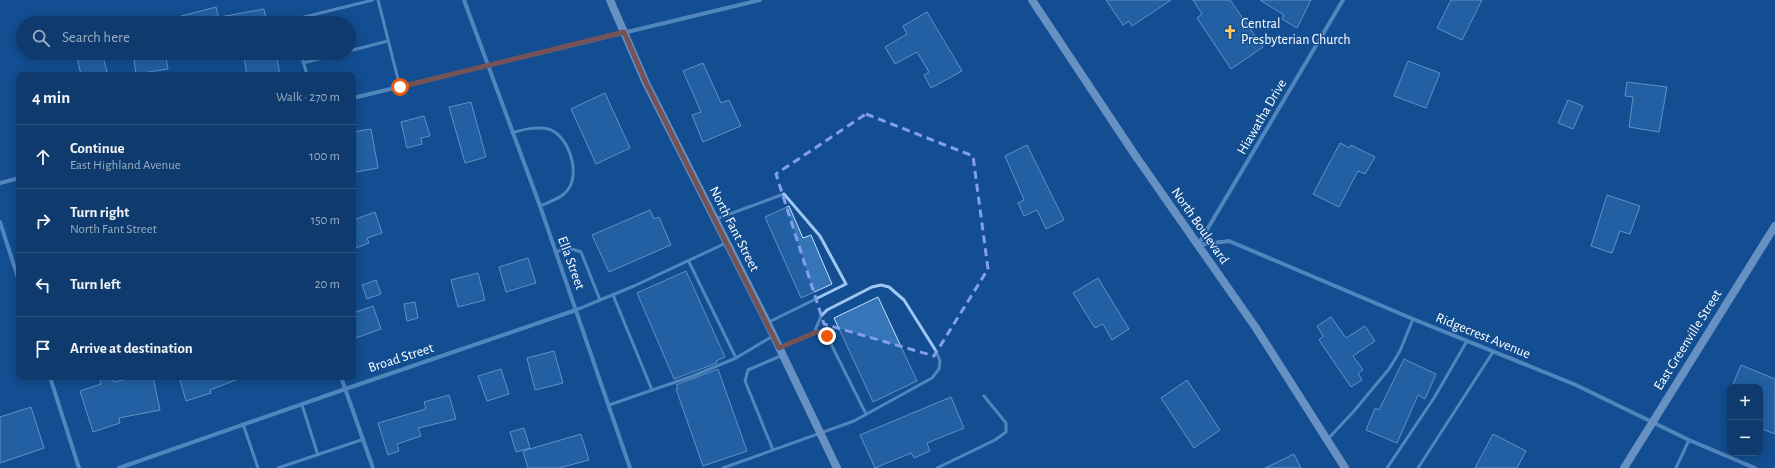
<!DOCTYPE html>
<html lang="en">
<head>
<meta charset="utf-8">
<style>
	body { margin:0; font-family:"Alegreya Sans",sans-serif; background:#174172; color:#f1f3f6 }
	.controls { position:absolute; right:12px; bottom:12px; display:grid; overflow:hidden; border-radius:8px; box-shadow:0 2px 10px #0003 }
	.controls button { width:36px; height:36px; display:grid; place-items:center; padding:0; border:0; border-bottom:1px solid #2e5480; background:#0e3a6d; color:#f1f3f6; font:20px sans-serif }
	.stop { position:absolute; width:12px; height:12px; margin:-9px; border:3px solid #ea580c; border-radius:50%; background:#fff }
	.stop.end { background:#ea580c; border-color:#fff; box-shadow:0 1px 4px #0008 }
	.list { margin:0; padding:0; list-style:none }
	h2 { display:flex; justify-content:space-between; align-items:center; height:52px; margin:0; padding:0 16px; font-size:17px }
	h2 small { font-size:13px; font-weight:400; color:#9badc2 }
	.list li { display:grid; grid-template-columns:26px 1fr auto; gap:12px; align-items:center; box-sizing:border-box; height:64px; padding:0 16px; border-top:1px solid #2e5480 }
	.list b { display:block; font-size:15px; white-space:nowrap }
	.list p { margin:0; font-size:13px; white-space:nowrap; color:#9badc2 }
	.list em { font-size:13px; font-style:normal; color:#9badc2 }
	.icon { flex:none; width:22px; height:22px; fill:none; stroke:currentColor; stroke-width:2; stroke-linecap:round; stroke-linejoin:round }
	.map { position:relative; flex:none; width:1775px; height:468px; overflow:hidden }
	.search { position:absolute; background:#0e3a6d; box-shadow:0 2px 10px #0003; left:16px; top:16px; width:340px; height:44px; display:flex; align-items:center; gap:10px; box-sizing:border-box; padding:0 14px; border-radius:22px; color:#9badc2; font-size:15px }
	.panel { position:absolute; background:#0e3a6d; box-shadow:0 2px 10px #0003; left:16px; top:72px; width:340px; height:308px; border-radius:8px }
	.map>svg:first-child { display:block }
	.building { fill:#3675b8; stroke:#c5e0fd }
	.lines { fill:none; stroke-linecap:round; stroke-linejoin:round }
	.lane { stroke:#9ec7f2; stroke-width:3 }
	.street { stroke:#9ec7f2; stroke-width:4 }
	.secondary { stroke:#cce3fc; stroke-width:8 }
	.route { stroke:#ea580c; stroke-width:5 }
	.marked { fill:none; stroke:#839eea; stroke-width:3; stroke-dasharray:8 5; stroke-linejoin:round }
	.labels { text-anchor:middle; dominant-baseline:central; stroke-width:3; stroke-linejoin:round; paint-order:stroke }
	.poi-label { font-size:14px; fill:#fff; stroke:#124e91; text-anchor:start }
	.street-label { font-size:14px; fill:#fff; stroke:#124e91 }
</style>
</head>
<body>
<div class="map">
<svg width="1775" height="468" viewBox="0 0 1775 468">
	<rect width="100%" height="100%" fill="#124e91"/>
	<g class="building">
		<path d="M1106 0H1171L1132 26 1129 21 1123 25Z"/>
		<path d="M1193 0H1230L1263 47 1231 69 1197 18 1202 14Z"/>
		<path d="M1260 0H1311L1297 28 1282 19 1284 15Z"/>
		<path d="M1451 0H1482L1462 40 1437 28Z"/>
		<path d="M216 7 220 23H170V19Z"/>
		<path d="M264 9 267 23H221L220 17Z"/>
		<path d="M927 12 962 71 931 88 924 75 929 72 917 52 895 64 885 47 907 34 903 26Z"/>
		<path d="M76 53H102L108 75H81Z"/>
		<path d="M133 53H165L168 69 136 74Z"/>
		<path d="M243 53H276L280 75H247Z"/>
		<path d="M1408 61 1440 73 1426 108 1394 96Z"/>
		<path d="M703 63 721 103 729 100 741 126 703 142 692 115 701 112 683 71Z"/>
		<path d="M1627 82 1667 87 1659 132 1629 127 1633 97 1625 96Z"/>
		<path d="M605 93 630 148 596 164 571 109Z"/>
		<path d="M1568 100 1583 106 1573 129 1558 123Z"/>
		<path d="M471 102 486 157 465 163 449 107Z"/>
		<path d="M424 116 430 136 421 138 422 144 407 148 401 122Z"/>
		<path d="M371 129 378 168 356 172 353 157V132Z"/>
		<path d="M1340 143 1350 148 1351 145 1375 157 1365 174 1358 171 1339 207 1313 194Z"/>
		<path d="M1027 145 1064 220 1046 229 1037 210 1024 216 1018 203 1024 200 1005 156Z"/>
		<path d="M1607 195 1640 206 1630 234 1620 231 1612 253 1591 246Z"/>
		<path d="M789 206 803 238 811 235 832 284 801 298 765 217Z"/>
		<path d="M650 210 654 219 659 217 671 245 609 272 592 235Z"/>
		<path d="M375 212 382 233 367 238 369 243 353 249V220Z"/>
		<path d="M528 258 536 283 506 292 499 267Z"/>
		<path d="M686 271 725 357 716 361 717 363 674 379 637 293Z"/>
		<path d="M478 273 485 300 458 307 451 280Z"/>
		<path d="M1098 278 1129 329 1112 340 1103 324 1095 328 1073 293Z"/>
		<path d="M376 280 381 294 367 299 362 285Z"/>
		<path d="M878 297 917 381 873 402 834 318Z"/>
		<path d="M415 302 418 318 407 321 404 304Z"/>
		<path d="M373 306 381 329 353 339V313Z"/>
		<path d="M1331 317 1346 338 1365 326 1375 341 1353 356 1363 370 1358 373 1362 380 1351 387 1319 340 1323 336 1317 326Z"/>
		<path d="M554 351 563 383 535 390 527 358Z"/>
		<path d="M1404 359 1436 374 1425 399 1418 395 1397 443 1366 430 1375 408 1379 410Z"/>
		<path d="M1741 365 1775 379V434L1760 428V387H1732Z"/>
		<path d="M501 369 509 394 487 401 478 376Z"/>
		<path d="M718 369 747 451 703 466 676 389 678 388 676 385Z"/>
		<path d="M99 377H112L114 382 136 377H153L160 410 119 418 120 423 93 432 80 391 101 384Z"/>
		<path d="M179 377H241V378L210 390 211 393 186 401Z"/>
		<path d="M1187 380 1220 430 1194 448 1161 398Z"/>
		<path d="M449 395 456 419 418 428 421 436 397 444 399 451 388 455 378 423 426 409 424 402Z"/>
		<path d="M951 397 964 428 927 443 930 451 914 458 911 453 875 468 860 435Z"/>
		<path d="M31 407 44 448 0 463V417Z"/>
		<path d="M524 428 530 448 516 452 510 432Z"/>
		<path d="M581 434 589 460 559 468H528L523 451Z"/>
		<path d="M1493 434 1526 451 1517 468H1475Z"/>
		<path d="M1294 454 1301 468H1265Z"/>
	</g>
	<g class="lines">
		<g class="lane">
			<path d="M378 0 400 87"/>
			<path d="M292 23V20L373 0"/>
			<path d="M349 51 388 41"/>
			<path d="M301 53 307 75"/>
			<path d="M303 63 342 53"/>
			<path d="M214 74 215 75"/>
			<path d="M512 133C524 129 546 124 556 133 572 145 581 179 564 194 558 199 547 203 540 206"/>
			<path d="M716 219 784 194 820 236 846 284 769 322"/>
			<path d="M555 252 569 248 581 252 600 300"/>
			<path d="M689 262 736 358"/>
			<path d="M613 295 652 390"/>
			<path d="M576 310 634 286 726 243"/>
			<path d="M781 347 814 333 821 332 827 336 866 414"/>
			<path d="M302 405 318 455"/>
			<path d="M609 405 693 376 736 358 773 336"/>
			<path d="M243 424 258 468"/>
			<path d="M1327 440 1354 411 1389 369 1400 351 1413 319"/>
			<path d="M773 450 745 381 748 370 783 355"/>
			<path d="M278 468 364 439"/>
			<path d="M723 468 854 421 932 378 939 369 940 361 936 351 904 300 889 287 881 285 872 287 827 310 821 316 814 333"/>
			<path d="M937 468 995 440 1006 432V423L984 396"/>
			<path d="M1387 468 1434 398 1467 341"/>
			<path d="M1418 468 1493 352"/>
			<path d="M1676 468 1689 440"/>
		</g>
		<g class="street">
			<path d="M464 0 540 206 630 468"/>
			<path d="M353 98 760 0"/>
			<path d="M0 183 19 178"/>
			<path d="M0 222 19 281"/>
			<path d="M1198 245 1229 241 1413 319 1576 385 1689 440 1755 468"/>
			<path d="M1198 245 1343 0"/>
			<path d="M50 377 79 468"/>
			<path d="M341 377 373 468"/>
			<path d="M119 468 354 386 576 310"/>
		</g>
		<g class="secondary">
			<path d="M610 0 646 83 767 322 837 468"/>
			<path d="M1032 0 1135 155 1256 328 1345 468"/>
			<path d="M1624 468 1775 226"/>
		</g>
	</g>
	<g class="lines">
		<path class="route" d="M400 87 624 32 646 83 779 348 814 333 821 332 827 336"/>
	</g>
	<path d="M0 0H1775V468H0ZM866 114 973 156 988 269 934 356 824 324 776 174Z" fill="#124e91" fill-opacity=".55" fill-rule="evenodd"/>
	<path class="marked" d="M866 114 973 156 988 269 934 356 824 324 776 174Z"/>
	<defs>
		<symbol id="church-bare" viewBox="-9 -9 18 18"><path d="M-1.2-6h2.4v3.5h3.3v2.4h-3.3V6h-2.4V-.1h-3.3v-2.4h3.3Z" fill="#ffca5f" stroke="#124e91" stroke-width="2.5" paint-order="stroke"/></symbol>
	</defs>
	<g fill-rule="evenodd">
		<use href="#church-bare" x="1220" y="22" width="20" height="20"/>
	</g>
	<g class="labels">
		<g class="poi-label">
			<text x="1241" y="24">Central<tspan x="1241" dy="16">Presbyterian Church</tspan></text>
		</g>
		<g class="street-label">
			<text transform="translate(1262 117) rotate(-60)">Hiawatha Drive</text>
			<text transform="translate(1200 226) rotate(55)">North Boulevard</text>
			<text transform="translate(734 229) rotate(63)">North Fant Street</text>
			<text transform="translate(571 263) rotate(70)">Ella Street</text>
			<text transform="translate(1483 336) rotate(22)">Ridgecrest Avenue</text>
			<text transform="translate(1688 340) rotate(-58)">East Greenville Street</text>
			<text transform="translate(401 358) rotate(-18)">Broad Street</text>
		</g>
	</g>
</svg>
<div class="controls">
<button>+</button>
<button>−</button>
</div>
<div class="stop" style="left:400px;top:87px"></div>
<div class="stop end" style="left:827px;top:336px"></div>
<div class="search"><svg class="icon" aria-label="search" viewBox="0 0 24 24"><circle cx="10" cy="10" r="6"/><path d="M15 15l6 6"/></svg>Search here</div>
<section class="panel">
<h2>4 min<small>Walk · 270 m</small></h2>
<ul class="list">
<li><svg class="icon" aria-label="ahead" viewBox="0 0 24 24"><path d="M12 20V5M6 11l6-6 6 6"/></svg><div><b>Continue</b><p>East Highland Avenue</p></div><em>100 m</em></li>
<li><svg class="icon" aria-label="right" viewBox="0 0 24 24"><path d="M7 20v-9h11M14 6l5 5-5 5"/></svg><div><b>Turn right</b><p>North Fant Street</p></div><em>150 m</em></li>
<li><svg class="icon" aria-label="left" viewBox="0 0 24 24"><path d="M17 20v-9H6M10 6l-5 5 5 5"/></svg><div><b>Turn left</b></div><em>20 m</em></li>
<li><svg class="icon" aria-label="arrive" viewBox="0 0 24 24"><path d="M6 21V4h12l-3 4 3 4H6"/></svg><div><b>Arrive at destination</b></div></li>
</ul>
</section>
</div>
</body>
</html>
